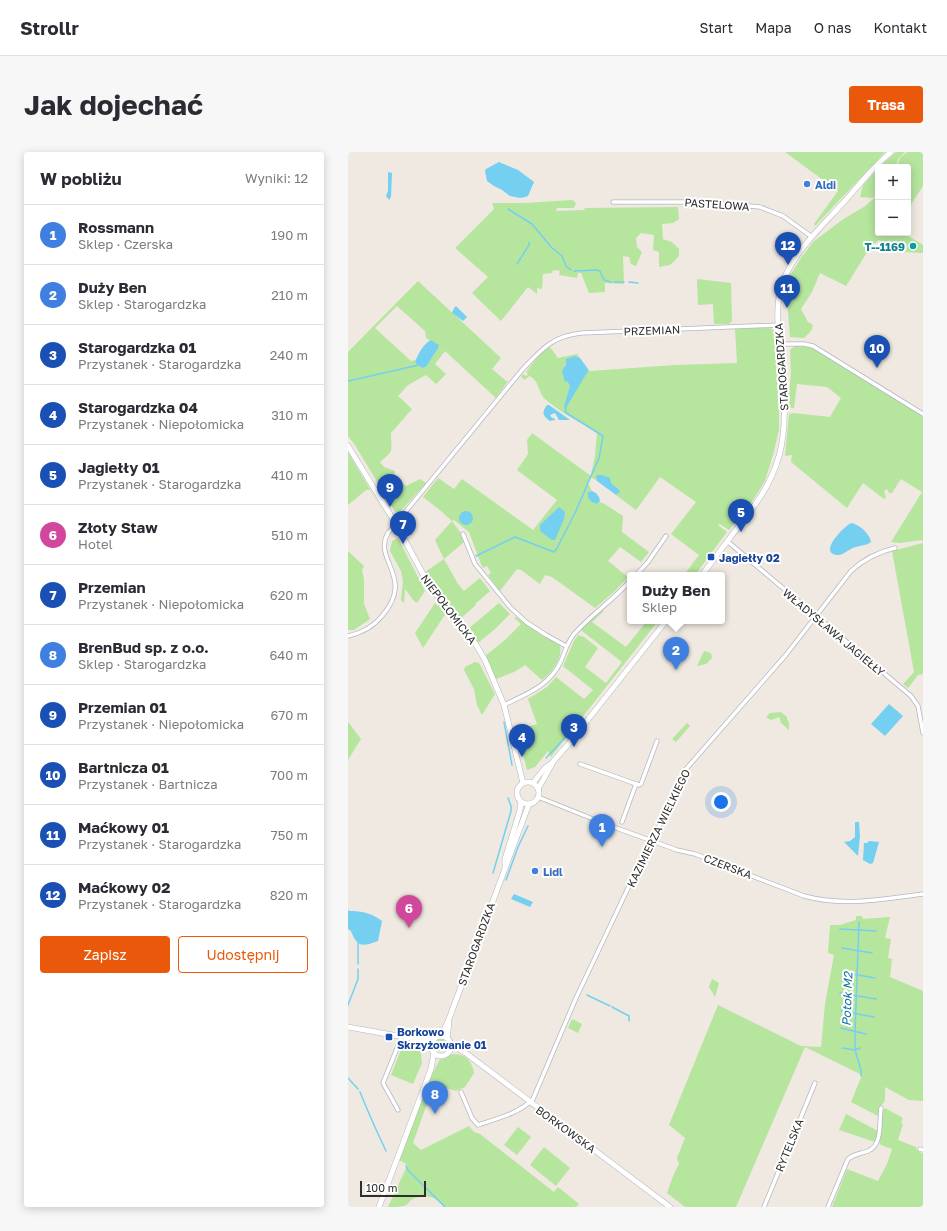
<!DOCTYPE html>
<html lang="pl">
<head>
<meta charset="utf-8">
<style>
	body { margin:0; font-family:"Golos Text",sans-serif; background:#f7f7f7; color:#2b2b33 }
	.controls { position:absolute; right:12px; top:12px; display:grid; overflow:hidden; border-radius:4px; box-shadow:0 2px 10px #0003 }
	.controls button { width:36px; height:36px; display:grid; place-items:center; padding:0; border:0; border-bottom:1px solid #e1e1e2; background:#fff; color:#2b2b33; font:20px sans-serif }
	.scale { position:absolute; left:12px; bottom:10px; width:66px; box-sizing:border-box; padding-left:4px; border:2px solid #2e2e2e; border-top:0; font-size:11px; line-height:14px; white-space:nowrap; color:#2e2e2e; -webkit-text-stroke:3px #fff; paint-order:stroke }
	.you { position:absolute; left:373px; top:650px; width:14px; height:14px; margin:-10px; border:3px solid #fff; border-radius:50%; background:#1a73e8; box-shadow:0 0 0 6px #1a73e833 }
	.badge { display:grid; place-items:center; width:26px; height:26px; border-radius:50%; background:#ea580c; color:#fff; font-size:13px; font-weight:700 }
	.pin { position:absolute; translate:-50% -33px; filter:drop-shadow(0 1px 2px #0008) }
	.pin::after { content:''; position:absolute; top:21px; width:14px; height:12px; background:inherit; clip-path:polygon(0 0,100% 0,50% 100%) }
	.popup { position:absolute; left:279px; top:420px; width:98px; height:52px; box-sizing:border-box; display:grid; place-content:center; border-radius:4px; background:#fff; filter:drop-shadow(0 1px 3px #0005); font-size:13px; white-space:nowrap; color:#7c7c81 }
	.popup b { font-size:15px; color:#2b2b33 }
	.popup::after { content:''; position:absolute; left:50%; top:100%; margin-left:-8px; border:8px solid transparent; border-top-color:#fff }
	.list { margin:0; padding:0; list-style:none }
	h2 { display:flex; justify-content:space-between; align-items:center; height:52px; margin:0; padding:0 16px; font-size:17px }
	h2 small { font-size:13px; font-weight:400; color:#7c7c81 }
	.list li { display:grid; grid-template-columns:26px 1fr auto; gap:12px; align-items:center; box-sizing:border-box; height:60px; padding:0 16px; border-top:1px solid #e1e1e2 }
	.list b { display:block; font-size:15px; white-space:nowrap }
	.list p { margin:0; font-size:13px; white-space:nowrap; color:#7c7c81 }
	.list em { font-size:13px; font-style:normal; color:#7c7c81 }
	.actions { display:flex; gap:8px; padding:12px 16px }
	.actions a { flex:1; padding:9px 0; border:1px solid #ea580c; border-radius:4px; text-align:center; font-size:14px; color:#ea580c }
	.actions .main { background:#ea580c; color:#fff }
	.map { position:relative; flex:none; width:575px; height:1055px; overflow:hidden; border-radius:4px }
	header { display:flex; align-items:center; gap:24px; box-sizing:border-box; height:56px; padding:0 20px; background:#fff; border-bottom:1px solid #e1e1e2 }
	header strong { font-size:19px }
	nav { display:flex; gap:22px; margin-inline-start:auto; font-size:14px }
	.intro { display:flex; align-items:center; justify-content:space-between; box-sizing:border-box; height:96px; padding:0 24px }
	h1 { margin:0; font-size:28px }
	.button { padding:10px 18px; border-radius:4px; background:#ea580c; color:#fff; font-size:14px; font-weight:700 }
	main { display:flex; gap:24px; padding:0 24px }
	aside { flex:1; background:#fff; border-radius:4px; box-shadow:0 2px 10px #0003 }
	.map>svg:first-child { display:block }
	.green { fill:#b6e59e; fill-rule:evenodd }
	.water { fill:#75cff0 }
	.lines { fill:none; stroke-linecap:round; stroke-linejoin:round }
	.stream { stroke:#75cff0; stroke-width:1.5 }
	.street-casing { stroke:#b4b7c1; stroke-width:5 }
	.secondary-casing { stroke:#b4b7c1; stroke-width:6 }
	.street { stroke:#fff; stroke-width:3.5 }
	.secondary { stroke:#fff; stroke-width:5 }
	.shop-dot { fill:#3f7fe0; stroke:#fff; stroke-width:1.5 }
	.culture-dot { fill:#0f9aa8; stroke:#fff; stroke-width:1.5 }
	.transit-dot { fill:#1a4fb4; stroke:#fff; stroke-width:1.5 }
	.labels { text-anchor:middle; dominant-baseline:central; stroke-width:4; stroke-linejoin:round; paint-order:stroke }
	.shop-label { font-size:11px; font-weight:bold; fill:#366cbe; stroke:#fff; text-anchor:start }
	.street-label { font-size:11px; fill:#2e2e2e; stroke:#fff }
	.culture-label { font-size:11px; font-weight:bold; fill:#0d838f; stroke:#fff; text-anchor:end }
	.transit-label { font-size:11px; font-weight:bold; fill:#164399; stroke:#fff; text-anchor:start }
	.water-label { font-size:12px; font-style:italic; fill:#0d6fa3; stroke:#fff }
</style>
</head>
<body>
<header>
<strong>Strollr</strong>
<nav><a>Start</a><a>Mapa</a><a>O nas</a><a>Kontakt</a></nav>
</header>
<div class="intro"><h1>Jak dojechać</h1><a class="button">Trasa</a></div>
<main>
<aside>
<h2>W pobliżu<small>Wyniki: 12</small></h2>
<ul class="list">
<li><span class="badge" style="background:#3f7fe0">1</span><div><b>Rossmann</b><p>Sklep · Czerska</p></div><em>190 m</em></li>
<li><span class="badge" style="background:#3f7fe0">2</span><div><b>Duży Ben</b><p>Sklep · Starogardzka</p></div><em>210 m</em></li>
<li><span class="badge" style="background:#1a4fb4">3</span><div><b>Starogardzka 01</b><p>Przystanek · Starogardzka</p></div><em>240 m</em></li>
<li><span class="badge" style="background:#1a4fb4">4</span><div><b>Starogardzka 04</b><p>Przystanek · Niepołomicka</p></div><em>310 m</em></li>
<li><span class="badge" style="background:#1a4fb4">5</span><div><b>Jagiełły 01</b><p>Przystanek · Starogardzka</p></div><em>410 m</em></li>
<li><span class="badge" style="background:#d1479c">6</span><div><b>Złoty Staw</b><p>Hotel</p></div><em>510 m</em></li>
<li><span class="badge" style="background:#1a4fb4">7</span><div><b>Przemian</b><p>Przystanek · Niepołomicka</p></div><em>620 m</em></li>
<li><span class="badge" style="background:#3f7fe0">8</span><div><b>BrenBud sp. z o.o.</b><p>Sklep · Starogardzka</p></div><em>640 m</em></li>
<li><span class="badge" style="background:#1a4fb4">9</span><div><b>Przemian 01</b><p>Przystanek · Niepołomicka</p></div><em>670 m</em></li>
<li><span class="badge" style="background:#1a4fb4">10</span><div><b>Bartnicza 01</b><p>Przystanek · Bartnicza</p></div><em>700 m</em></li>
<li><span class="badge" style="background:#1a4fb4">11</span><div><b>Maćkowy 01</b><p>Przystanek · Starogardzka</p></div><em>750 m</em></li>
<li><span class="badge" style="background:#1a4fb4">12</span><div><b>Maćkowy 02</b><p>Przystanek · Starogardzka</p></div><em>820 m</em></li>
</ul>
<div class="actions"><a class="main">Zapisz</a><a>Udostępnij</a></div>
</aside>
<div class="map">
<svg width="575" height="1055" viewBox="0 0 575 1055">
	<rect width="100%" height="100%" fill="#efe9e1"/>
	<g class="green">
		<path d="M437 0H537L467 74 466 72 490 39Z"/>
		<path d="M548 0H557L550 7 548 15H531Z"/>
		<path d="M559 0H575V34L560 57V15H549L552 6Z"/>
		<path d="M530 16V41L525 46 512 45 515 33Z"/>
		<path d="M530 43V81H556L575 93V101L535 99 538 92 531 88 523 94 498 134 472 121 464 140 453 157 460 170 465 173 463 179 456 186 442 185 438 134 441 125 453 106 465 90 494 68 517 54Z"/>
		<path d="M224 48 228 51 226 56H209L208 59 236 58 237 56 330 55 331 67 325 71 314 72 315 87 324 90 331 97V104L322 113 311 115V100L305 98 306 83 293 81 288 86 289 95 294 100 288 114 283 112 281 105 275 104 276 132 257 131V140L241 141 233 121H230L229 126 211 123 212 119 205 118 204 121 195 122 194 137 189 136V142L180 135 153 169 124 141 140 125 107 96 146 57 144 51H177Z"/>
		<path d="M349 127 383 131 384 169 381 172H366L365 152 350 153Z"/>
		<path d="M70 129 153 206 144 217 158 229H160L148 246 97 199 87 212 98 222 88 232 78 223 60 233 50 244 64 257 43 281C43 299 47 298 32 310L36 315 47 319 46 325 58 334 72 327 78 331 49 363 7 293 0 284V200ZM49 154 77 179 78 186 91 193 78 215 74 216 67 211 68 208 63 209 27 176Z"/>
		<path d="M419 175 426 178 431 260V278L425 303 417 329 402 353 381 378 372 372 370 373 379 380 347 423H336L351 403 323 382 348 350 312 325 288 358 268 343 271 340C267 331 258 329 248 327L249 329 243 325 240 331 244 339 240 340 249 352 251 350 255 351 275 364 274 380 301 400 293 410 272 395 260 409 280 425 267 439 247 456 204 425 197 423 192 432 173 418 169 417 152 439 140 423 143 421 139 414 135 416 133 412 121 380 106 368 104 369 112 380 116 390 96 407 110 432 116 439 132 426 142 439 127 452 128 453 112 467 85 433 77 420 96 407 87 388 104 369 93 359 75 345 90 326 106 337 114 327 185 378 209 348 169 318 180 302 179 288 184 281 243 324V323L247 304 249 281C232 270 211 260 196 246 190 239 191 228 181 224L177 228 173 225 175 222 178 224 180 222 178 220 193 201 202 195 210 206 229 202 232 206 227 204 216 214 219 229 222 234 218 256 240 217 242 219 327 213 389 211 387 177Z"/>
		<path d="M447 194 462 195 469 198 575 264V522L570 523 560 536 555 532 566 520 544 399 575 391 574 388 552 391 543 390 574 340 553 327 544 341H541L539 337 536 339 538 345 536 347 515 331 499 356 443 310 444 303 437 304 441 262 446 261 482 265 493 246 479 235 449 232 446 256H440L443 220 442 198Z"/>
		<path d="M0 300 39 366 22 338H18L0 353Z"/>
		<path d="M50 386 77 439 69 451 66 449 57 437 56 451 53 448 55 429 53 419 42 399 44 389Z"/>
		<path d="M0 399 16 414 14 418 16 428V452L22 467 6 478H0Z"/>
		<path d="M87 451 98 461 75 496 67 481Z"/>
		<path d="M151 451 162 462 147 477 130 491 120 477Z"/>
		<path d="M254 459H256L244 470 278 495 299 469H310L203 605 200 599 187 615 179 618 173 594 168 588 166 579 189 572 180 547 199 535 208 525 236 547 245 538 215 514 226 489 230 483 236 485 250 496 237 515 258 531 274 510 234 479V476Z"/>
		<path d="M168 465 195 484 212 493C215 506 204 521 194 528L177 513 166 520 148 527 137 504 157 488 173 472 166 466Z"/>
		<path d="M356 499 363 501 364 506 358 512 349 514Z"/>
		<path d="M127 510 131 511 147 542 134 563 129 553 126 537 116 518 117 515Z"/>
		<path d="M433 560 439 565V567L441 571V578L433 571 431 565 423 568 418 565 422 561Z"/>
		<path d="M0 570 13 587 0 608Z"/>
		<path d="M339 571 342 574 328 590 324 587Z"/>
		<path d="M508 764H514L515 767 542 765 537 786 543 787 540 806 544 807 542 825 575 839V949L561 948 537 935V949L532 955 530 964 503 950 514 923 457 895 388 1055H337L319 1041 325 1024 331 1012 329 1006 337 986 321 973 370 853 453 894 473 895 477 852 486 803 480 801 482 773H492L508 768Z"/>
		<path d="M364 827 371 831 367 845 361 835Z"/>
		<path d="M224 867 234 872 230 881 220 876Z"/>
		<circle cx="93" cy="893" r="6"/>
		<path d="M56 890 72 893 74 911 65 932 43 923Z"/>
		<path d="M105 902C118 902 124 909 126 921L117 935 108 939 86 932 65 991 73 998 121 974 126 980 132 982 206 1040 210 1035 231 1052 228 1055H97C87 1044 77 1041 63 1048 61 1050 59 1053 56 1054 52 1055 45 1055 40 1055L59 1014 57 1011 51 1008 81 928 90 911 92 907Z"/>
		<path d="M537 956 555 966 553 971 555 972 550 988 568 995 569 998 575 1002V1055H484L499 1017 530 1029 539 1012 544 997 533 993 531 990 534 960Z"/>
		<path d="M498 962 530 979 527 990 491 978Z"/>
		<path d="M170 975 183 985 169 1003 156 993Z"/>
		<path d="M196 995 222 1016 208 1034 182 1013Z"/>
	</g>
	<g class="water">
		<path d="M151 10 170 18 186 30 180 44 177 45 172 46 162 44 154 38 146 34 139 29 137 19 138 17Z"/>
		<path d="M40 20 44 21 43 45 41 48 38 44 40 39Z"/>
		<path d="M108 154 119 165 115 169 104 161 106 156Z"/>
		<path d="M83 188 91 193 90 196 78 215 74 216 67 211C69 203 76 191 83 188Z"/>
		<path d="M227 204 232 206 240 217V219L218 256 216 255 222 234 219 229 217 230 214 219 218 212V207Z"/>
		<path d="M199 253H201L222 268H211L207 261 202 263 203 265 207 267V268L202 269C195 264 193 261 199 253Z"/>
		<path d="M250 323H254L262 326 263 331 270 337 272 340 268 343 249 329 248 324Z"/>
		<path d="M244 339 248 341 251 345 252 349 249 352 244 350 240 346V340Z"/>
		<path d="M211 355 217 360 216 367 207 388H204L192 379V373Z"/>
		<circle cx="118" cy="366" r="7"/>
		<path d="M503 371C511 372 522 382 523 390 518 394 513 393 508 395 502 396 497 402 491 403 489 403 487 403 485 402 474 396 497 374 503 371Z"/>
		<path d="M541 552 555 564 537 584 523 572Z"/>
		<path d="M507 670H511L512 684 510 704 496 690 502 689 507 685Z"/>
		<path d="M521 689 531 690 525 711 522 712 515 708 516 691H519Z"/>
		<path d="M166 742 185 750 182 755 163 747Z"/>
		<path d="M0 757 1 759C14 759 23 761 34 769L30 789C14 795 9 795 3 779L0 777Z"/>
	</g>
	<g class="lines">
		<g class="stream">
			<path d="M160 57 184 72 204 96 214 104 218 114 223 118"/>
			<path d="M169 112 181 93V90"/>
			<path d="M226 119 249 118 252 119 256 128 263 130"/>
			<path d="M266 130H276"/>
			<path d="M281 130 290 131"/>
			<path d="M0 229 71 213"/>
			<path d="M128 404 167 385 206 400 209 396 227 361 247 315 251 306 255 284 217 260 218 256"/>
			<path d="M156 570 164 613"/>
			<path d="M198 606 225 577"/>
			<path d="M145 721 163 659V654L160 646"/>
			<path d="M158 728 170 695 180 674"/>
			<path d="M511 770 507 880V898L513 918V924"/>
			<path d="M492 777 528 779"/>
			<path d="M10 791V812"/>
			<path d="M494 796 524 801"/>
			<path d="M504 822 527 826"/>
			<path d="M492 841 528 847"/>
			<path d="M239 843 262 854"/>
			<path d="M0 853 10 827V817"/>
			<path d="M264 855 281 864V869"/>
			<path d="M493 859 526 865"/>
			<path d="M493 876 518 882"/>
			<path d="M494 896 507 898 512 896"/>
			<path d="M0 926 10 937"/>
			<path d="M12 940C20 960 29 980 38 999"/>
			<path d="M58 1014 60 1018 97 1055"/>
		</g>
		<defs>
			<g id="street">
				<path d="M265 50H357L412 55 435 64 464 85"/>
				<path d="M431 192H456L465 194 575 262"/>
				<path d="M115 382 127 412 162 455 178 470 198 483 218 494"/>
				<path d="M379 389 563 544 570 554 575 581"/>
				<path d="M288 423 300 410 318 384"/>
				<path d="M0 484C14 481 25 475 34 464 68 425 24 408 40 381L174 218C194 197 204 184 234 181L430 173"/>
				<path d="M156 553C178 542 202 534 213 509 217 499 219 491 226 482 243 463 265 448 282 429"/>
				<path d="M232 612 291 633 293 632 309 589"/>
				<path d="M190 645 260 673 329 698 347 702 456 744C497 755 534 747 575 742"/>
				<path d="M274 670 288 632"/>
				<path d="M113 940 124 966 130 973C148 967 172 961 185 947L228 846 299 696 304 689 338 617 437 504 503 419C517 406 530 400 547 396"/>
				<path d="M50 958 35 931 54 884"/>
				<path d="M572 997 575 998"/>
				<path d="M416 1055 467 931"/>
				<path d="M480 1055 500 1007C506 1002 512 1002 520 999 535 993 531 970 533 956"/>
			</g>
			<g id="secondary">
				<path d="M0 294 48 372 82 435 127 491 137 508 156 553 175 631"/>
				<path d="M354 423C363 411 372 399 381 387 401 361 422 337 431 304 443 261 431 216 430 172 429 156 430 141 436 127 448 98 474 74 495 51 510 34 525 15 543 0"/>
				<circle cx="180" cy="641" r="11"/>
				<path d="M185 631 196 617 204 611 223 589 318 469"/>
				<path d="M190 637 204 612"/>
				<path d="M157 715V707L172 658 173 650"/>
				<path d="M0 875 67 887 86 888"/>
				<path d="M93 884 101 867 181 652"/>
				<circle cx="93" cy="894" r="10"/>
				<path d="M99 886 101 871"/>
				<path d="M68 887 84 894"/>
				<path d="M103 892 119 902 322 1055"/>
				<path d="M31 1055 83 917 86 900"/>
			</g>
		</defs>
		<use href="#street" class="street-casing"/>
		<use href="#secondary" class="secondary-casing"/>
		<use href="#street" class="street"/>
		<use href="#secondary" class="secondary"/>
	</g>
	<g class="shop-dot">
		<circle cx="459" cy="32" r="4"/>
		<circle cx="187" cy="719" r="4"/>
	</g>
	<circle class="culture-dot" cx="565" cy="94" r="4"/>
	<g class="transit-dot">
		<rect x="359" y="401" width="8" height="8" rx="2"/>
		<rect x="37" y="881" width="8" height="8" rx="2"/>
	</g>
	<g class="labels">
		<g class="shop-label">
			<text x="467" y="32">Aldi</text>
			<text x="195" y="719">Lidl</text>
		</g>
		<g class="street-label">
			<text transform="translate(369 52) rotate(4)">PASTELOWA</text>
			<text transform="translate(304 178) rotate(-2)">PRZEMIAN</text>
			<text transform="translate(433 215) rotate(-94)">STAROGARDZKA</text>
			<text transform="translate(101 457) rotate(53)">NIEPOŁOMICKA</text>
			<text transform="translate(486 480) rotate(40)">WŁADYSŁAWA JAGIEŁŁY</text>
			<text transform="translate(310 676) rotate(-64)">KAZIMIERZA WIELKIEGO</text>
			<text transform="translate(380 714) rotate(21)">CZERSKA</text>
			<text transform="translate(128 792) rotate(-70)">STAROGARDZKA</text>
			<text transform="translate(218 977) rotate(36)">BORKOWSKA</text>
			<text transform="translate(441 993) rotate(-68)">RYTELSKA</text>
		</g>
		<g class="culture-label">
			<text x="557" y="94">T--1169</text>
		</g>
		<g class="transit-label">
			<text x="371" y="405">Jagiełły 02</text>
			<text x="49" y="879">Borkowo<tspan x="49" dy="13">Skrzyżowanie 01</tspan></text>
		</g>
		<g class="water-label">
			<text transform="translate(499 847) rotate(-88)">Potok M2</text>
		</g>
	</g>
</svg>
<div class="controls">
<button>+</button>
<button>−</button>
</div>
<div class="scale">100 m</div>
<div class="you"></div>
<div class="pin badge" style="left:254px;top:695px;background:#3f7fe0">1</div>
<div class="pin badge" style="left:328px;top:518px;background:#3f7fe0">2</div>
<div class="popup"><b>Duży Ben</b>Sklep</div>
<div class="pin badge" style="left:226px;top:595px;background:#1a4fb4">3</div>
<div class="pin badge" style="left:174px;top:605px;background:#1a4fb4">4</div>
<div class="pin badge" style="left:393px;top:380px;background:#1a4fb4">5</div>
<div class="pin badge" style="left:61px;top:776px;background:#d1479c">6</div>
<div class="pin badge" style="left:55px;top:392px;background:#1a4fb4">7</div>
<div class="pin badge" style="left:87px;top:962px;background:#3f7fe0">8</div>
<div class="pin badge" style="left:42px;top:355px;background:#1a4fb4">9</div>
<div class="pin badge" style="left:529px;top:216px;background:#1a4fb4">10</div>
<div class="pin badge" style="left:439px;top:156px;background:#1a4fb4">11</div>
<div class="pin badge" style="left:440px;top:113px;background:#1a4fb4">12</div>
</div>
</main>
</body>
</html>
